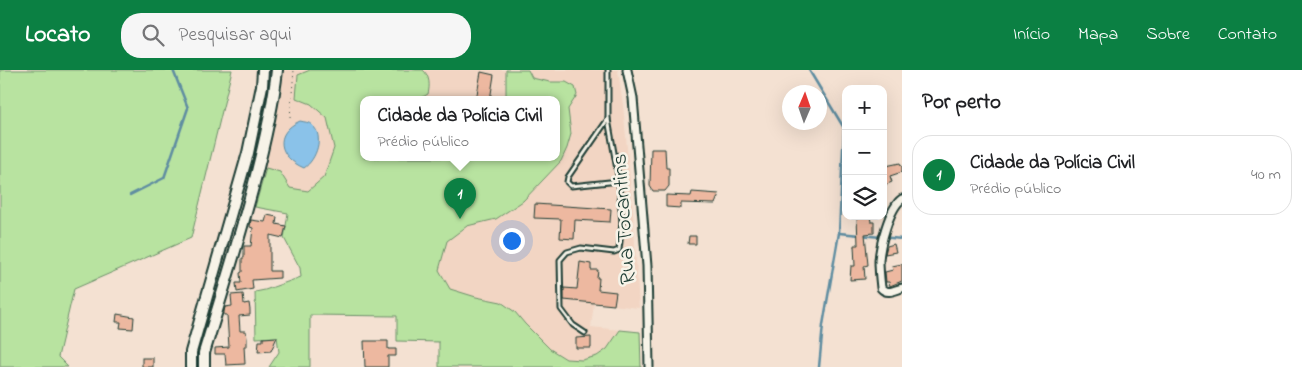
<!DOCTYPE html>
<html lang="pt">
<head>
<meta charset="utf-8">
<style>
	body { margin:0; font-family:"Indie Flower",sans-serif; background:#f6f6f6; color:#202124 }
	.controls { position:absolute; right:15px; top:15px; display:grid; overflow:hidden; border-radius:10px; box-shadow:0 5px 20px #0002 }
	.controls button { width:45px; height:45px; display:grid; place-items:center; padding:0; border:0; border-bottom:1px solid #e0e0e0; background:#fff; color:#202124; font:25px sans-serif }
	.compass { position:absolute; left:782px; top:15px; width:45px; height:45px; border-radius:50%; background:#fff; box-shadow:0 5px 20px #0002; rotate:2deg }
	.you { position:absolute; left:511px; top:170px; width:18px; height:18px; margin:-12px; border:4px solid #fff; border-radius:50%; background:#1a73e8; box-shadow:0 0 0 8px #1a73e833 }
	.badge { display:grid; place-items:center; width:32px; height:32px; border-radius:50%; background:#0b8043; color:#fff; font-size:16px; font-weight:700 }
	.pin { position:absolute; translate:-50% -41px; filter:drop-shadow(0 1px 2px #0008) }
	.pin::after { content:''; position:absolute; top:26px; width:18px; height:15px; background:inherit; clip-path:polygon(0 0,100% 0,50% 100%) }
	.popup { position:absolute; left:360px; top:26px; width:200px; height:65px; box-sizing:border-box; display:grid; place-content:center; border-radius:10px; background:#fff; filter:drop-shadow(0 1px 4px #0005); font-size:16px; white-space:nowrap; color:#757577 }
	.popup b { font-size:19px; color:#202124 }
	.popup::after { content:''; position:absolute; left:50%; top:100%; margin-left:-10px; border:10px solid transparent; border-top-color:#fff }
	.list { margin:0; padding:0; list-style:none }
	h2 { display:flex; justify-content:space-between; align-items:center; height:65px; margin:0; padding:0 20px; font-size:21px }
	h2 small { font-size:16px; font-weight:400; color:#757577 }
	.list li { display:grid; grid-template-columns:32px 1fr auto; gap:15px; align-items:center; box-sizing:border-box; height:80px; margin:0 10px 10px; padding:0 10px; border:1px solid #e0e0e0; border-radius:20px }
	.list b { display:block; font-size:19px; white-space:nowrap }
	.list p { margin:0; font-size:16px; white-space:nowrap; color:#757577 }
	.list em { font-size:16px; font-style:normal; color:#757577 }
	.icon { flex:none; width:28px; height:28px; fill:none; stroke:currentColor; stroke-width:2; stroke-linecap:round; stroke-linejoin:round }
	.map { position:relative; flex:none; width:902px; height:297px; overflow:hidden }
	header { display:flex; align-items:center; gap:30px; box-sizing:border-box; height:70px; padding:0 25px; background:#0b8043; color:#fff }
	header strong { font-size:24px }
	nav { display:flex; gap:28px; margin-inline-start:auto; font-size:18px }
	.search { width:350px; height:45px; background:#f6f6f6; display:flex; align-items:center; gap:12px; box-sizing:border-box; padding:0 18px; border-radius:20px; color:#757577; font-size:19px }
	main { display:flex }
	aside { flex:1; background:#fff }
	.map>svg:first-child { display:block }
	.built { fill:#f2d5c3; fill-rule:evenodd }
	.green { fill:#b8e3a0; stroke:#6c906a }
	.water { fill:#8ac2e9; stroke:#5f8da1 }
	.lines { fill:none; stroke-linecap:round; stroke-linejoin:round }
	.stream { stroke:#5f8da1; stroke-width:2.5 }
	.building { fill:#edb8a0; stroke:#1f3d34 }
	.service-casing { stroke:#1f3d34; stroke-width:7 }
	.minor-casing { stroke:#1f3d34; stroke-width:11 }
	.secondary-casing { stroke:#1f3d34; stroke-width:14 }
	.path { stroke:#1f3d34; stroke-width:1; stroke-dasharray:1 4; stroke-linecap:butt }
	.service { stroke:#f7f3e8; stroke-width:3 }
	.minor { stroke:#f7f3e8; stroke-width:7 }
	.secondary { stroke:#f7f3e8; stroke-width:10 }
	.labels { text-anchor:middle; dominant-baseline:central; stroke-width:5; stroke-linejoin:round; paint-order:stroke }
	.street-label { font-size:22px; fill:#1f3d34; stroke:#f7f3e8 }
</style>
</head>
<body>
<header>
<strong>Locato</strong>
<div class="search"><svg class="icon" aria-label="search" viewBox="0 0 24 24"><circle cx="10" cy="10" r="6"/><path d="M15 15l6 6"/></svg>Pesquisar aqui</div>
<nav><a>Início</a><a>Mapa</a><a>Sobre</a><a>Contato</a></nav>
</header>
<main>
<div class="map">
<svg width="902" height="297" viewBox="0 0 902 297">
	<rect width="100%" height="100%" fill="#f4e1d2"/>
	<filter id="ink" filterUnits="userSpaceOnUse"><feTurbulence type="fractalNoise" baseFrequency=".02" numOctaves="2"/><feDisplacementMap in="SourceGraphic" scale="10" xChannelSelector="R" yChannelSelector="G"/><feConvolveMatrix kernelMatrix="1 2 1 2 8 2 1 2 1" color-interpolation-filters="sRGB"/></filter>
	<g filter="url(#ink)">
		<path class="built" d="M284 0H618L623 35 633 142 639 238 594 233 591 257 640 262 641 297H439V272L397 271V246L310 245V297H269L279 282 277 267 256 268 255 222 265 220 301 207 300 198 284 168 288 143 255 137 274 60ZM364 30H556V88H364Z"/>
		<g class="green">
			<path d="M0 0H232L191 168 74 219 58 287 68 297H0Z"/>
			<path d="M310 0H423C430 6 430 16 428 24 411 35 384 30 364 30V88H556V30H506V0H528L532 8 550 12H566L575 17 577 25 568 39 571 64 567 78 561 91 523 131 496 149 467 156 447 171 439 200 450 219 476 227 501 232 515 242 525 254 550 279 566 289 582 290 597 286 607 279 620 260 640 262 641 297H439V272L397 271V246L310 245V297H269L279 282 277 267 256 268 255 222 265 220 301 207 300 198 284 168 288 143 255 137 266 98 280 102 290 118 308 121 324 107 334 78 327 48 311 34 296 28 298 5Z"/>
		</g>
		<path class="water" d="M300 51C304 52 309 52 312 55 325 66 316 90 304 98 278 87 273 63 300 51Z"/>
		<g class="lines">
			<g class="stream">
				<path d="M809 0 844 58 839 163 823 255 819 297"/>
				<path d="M130 125 164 108 188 38 173 0"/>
				<path d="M839 163 902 169"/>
			</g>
		</g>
		<g class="building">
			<path d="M481 2 494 5 490 30H476Z"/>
			<path d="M651 79H665L666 98H669V116L665 121H653L650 116Z"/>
			<path d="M883 91 886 96 900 93 902 97V102L890 106 892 112 883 116Z"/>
			<path d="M692 122 719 124 715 134 681 133V138L666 137V125L691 126Z"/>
			<path d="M535 134 611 139 610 152 575 150 574 169 560 168 561 149 534 148Z"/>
			<path d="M267 145 277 147 276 154 286 156 283 168 270 165V201H280V208L252 210 253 219 237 222 236 213H241L240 203 242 202V188H244V176H251L253 158 250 157 251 150 265 152Z"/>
			<path d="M857 146H870L871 152H874V163L865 164 868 195 864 196 865 209 850 210 851 196H855L854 175H858Z"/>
			<path d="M689 166H696V174H688Z"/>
			<path d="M894 174 896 182 885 184 887 176Z"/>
			<path d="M580 192 591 194V200H598L597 208H599L598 220 616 222 614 235 564 230V218L577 219Z"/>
			<path d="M902 194V211L890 216 889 212H886L885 202 893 200 892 196Z"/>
			<path d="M243 224 244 234 249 233 250 240V245L239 246 240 261H246L247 269V276H244L245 294 226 295 225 284H215V278L229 277 227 245H224V242L225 237 232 236 231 225Z"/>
			<path d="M117 244 134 247 133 259 120 258 121 252H116Z"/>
			<path d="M277 267 271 281 258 282 259 271H263V268Z"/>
			<path d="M591 267V278H576V268Z"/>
			<path d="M364 271H388V279H396V286H388V297H365Z"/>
			<rect x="142" y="288" width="11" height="9"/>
		</g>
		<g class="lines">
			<defs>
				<g id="service">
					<path d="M608 49 619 111"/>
					<path d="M585 263 573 255 561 239 560 190 567 182 581 178 614 182 619 180 622 153 619 111 571 116 567 112 568 107 608 49V0"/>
				</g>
				<g id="minor">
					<path d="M627 0 633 28 647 196 649 297"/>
					<path d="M902 129C889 138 880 175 879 191 879 200 880 209 881 218 887 225 895 220 902 218"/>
				</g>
				<g id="secondary">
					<path d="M191 297V282L248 83 262 16 263 0"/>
					<path d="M204 297V283C221 228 238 173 253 117 263 79 273 39 277 0"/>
				</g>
			</defs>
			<use href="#service" class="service-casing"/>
			<use href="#minor" class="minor-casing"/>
			<use href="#secondary" class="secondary-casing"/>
			<path class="path" d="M290 47 294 0"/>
			<use href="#service" class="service"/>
			<use href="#minor" class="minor"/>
			<use href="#secondary" class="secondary"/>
		</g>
	</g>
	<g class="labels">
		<g class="street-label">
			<text transform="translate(625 149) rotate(-94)">Rua Tocantins</text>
		</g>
	</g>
</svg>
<div class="controls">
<button>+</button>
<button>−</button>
<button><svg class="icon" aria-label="layers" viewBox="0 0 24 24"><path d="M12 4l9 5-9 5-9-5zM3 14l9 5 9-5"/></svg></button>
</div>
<svg class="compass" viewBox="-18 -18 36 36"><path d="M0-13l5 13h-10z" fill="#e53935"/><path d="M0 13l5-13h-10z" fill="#757577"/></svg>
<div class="you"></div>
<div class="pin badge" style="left:460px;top:149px">1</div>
<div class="popup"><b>Cidade da Polícia Civil</b>Prédio público</div>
</div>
<aside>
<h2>Por perto<small></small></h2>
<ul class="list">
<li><span class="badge">1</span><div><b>Cidade da Polícia Civil</b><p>Prédio público</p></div><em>40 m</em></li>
</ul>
</aside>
</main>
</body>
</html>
